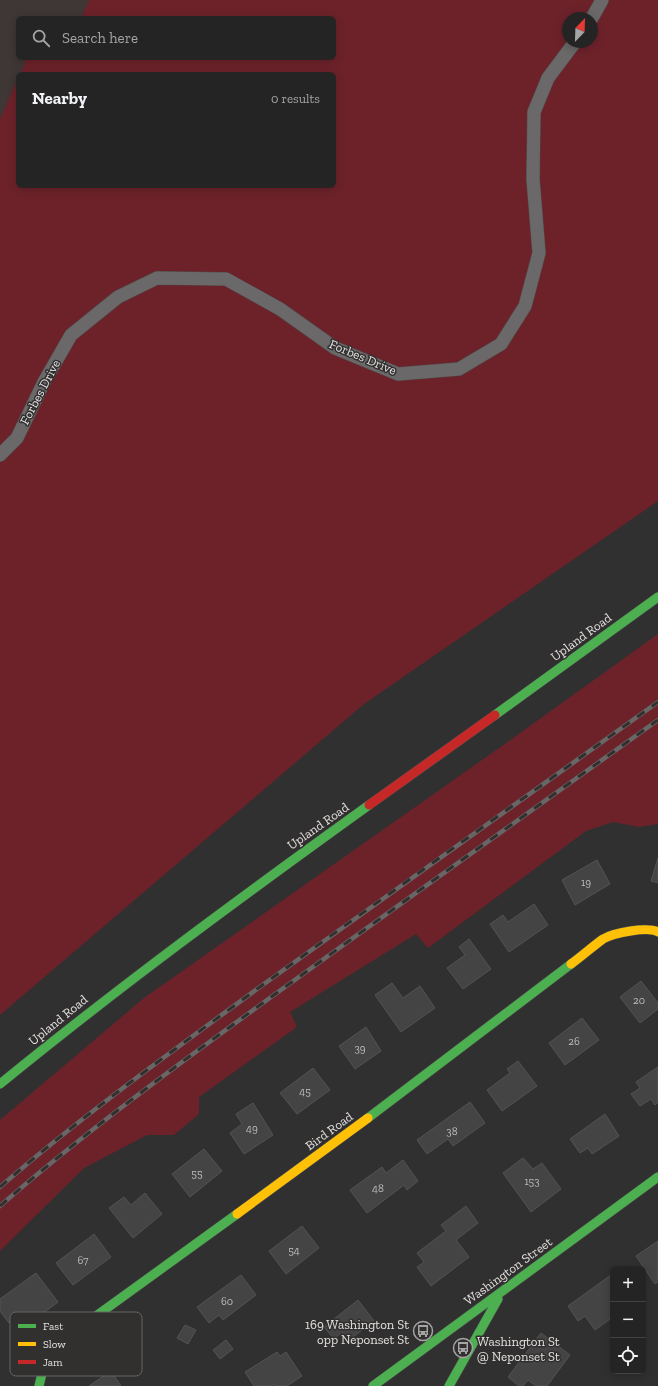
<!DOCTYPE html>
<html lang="en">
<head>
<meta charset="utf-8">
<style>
	body { margin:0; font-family:"Zilla Slab",serif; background:#2d2c2c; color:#f1f3f6 }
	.controls { position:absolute; right:12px; bottom:12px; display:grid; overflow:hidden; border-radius:6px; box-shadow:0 2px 10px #0003 }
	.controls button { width:36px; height:36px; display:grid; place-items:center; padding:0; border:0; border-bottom:1px solid #424141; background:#252424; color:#f1f3f6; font:20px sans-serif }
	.compass { position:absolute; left:562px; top:12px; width:36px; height:36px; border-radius:50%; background:#252424; box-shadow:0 2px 10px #0003; rotate:23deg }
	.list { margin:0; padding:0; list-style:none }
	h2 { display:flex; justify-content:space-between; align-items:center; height:52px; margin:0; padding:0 16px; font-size:17px }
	h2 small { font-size:13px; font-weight:400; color:#a3a4a6 }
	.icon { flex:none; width:22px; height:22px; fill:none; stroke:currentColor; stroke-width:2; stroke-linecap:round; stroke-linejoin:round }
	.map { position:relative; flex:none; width:658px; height:1386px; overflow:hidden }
	.search { position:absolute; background:#252424; box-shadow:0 2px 10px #0003; left:16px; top:16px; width:320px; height:44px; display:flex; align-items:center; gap:10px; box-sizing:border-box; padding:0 14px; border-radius:6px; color:#a3a4a6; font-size:15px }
	.panel { position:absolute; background:#252424; box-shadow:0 2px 10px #0003; left:16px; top:72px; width:320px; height:116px; border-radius:6px }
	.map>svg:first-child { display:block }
	.built { fill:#3f3636 }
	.green { fill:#6d222a; fill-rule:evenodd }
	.building { fill:#454444; stroke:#545353 }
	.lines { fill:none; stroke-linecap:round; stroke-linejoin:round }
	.lane-casing { stroke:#4e4d4d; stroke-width:14 }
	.fast-casing { stroke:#4e4d4d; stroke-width:10 }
	.slow-casing { stroke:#4e4d4d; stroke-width:10 }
	.jam-casing { stroke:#4e4d4d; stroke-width:10 }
	.lane { stroke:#6a6868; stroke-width:13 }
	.fast { stroke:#4caf50; stroke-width:9 }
	.slow { stroke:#ffc107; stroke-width:9 }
	.jam { stroke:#c62828; stroke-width:9 }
	.rail-casing { stroke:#686767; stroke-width:4.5 }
	.rail { stroke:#322f2f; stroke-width:3; stroke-dasharray:9; stroke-linecap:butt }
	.labels { text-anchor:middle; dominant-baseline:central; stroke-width:3; stroke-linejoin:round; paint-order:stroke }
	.number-label { font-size:11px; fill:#bcbaba }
	.street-label { font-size:13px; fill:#e3e1e1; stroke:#322f2f }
	.poi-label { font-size:13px; fill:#e3e1e1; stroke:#322f2f; text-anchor:end }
	.key { fill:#322f2f; stroke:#676464; stroke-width:1 }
	.key-label { font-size:11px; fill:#e3e1e1 }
</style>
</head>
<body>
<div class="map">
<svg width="658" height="1386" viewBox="0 0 658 1386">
	<rect width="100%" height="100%" fill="#313030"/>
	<path class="built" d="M0 0H89L81 18H18V58H27L20 74H18V78L0 119Z"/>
	<g class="green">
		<path d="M89 0H658V501L364 704 0 1015V119L18 78V186H334V74H20L27 58H334V18H81ZM568 18H592V42H568Z"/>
		<path d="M658 634V824L639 827 613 822 586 831 428 948 416 934 290 1012 297 1027 199 1097V1114L174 1135H147L84 1168 0 1251V1120L144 998 509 741Z"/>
	</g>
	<g class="building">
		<path d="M658 858V883L651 881Z"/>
		<path d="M597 860 610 884 575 905 562 880Z"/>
		<path d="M534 904 548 925 509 952 490 924 503 915 508 922Z"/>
		<path d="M469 939 491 969 463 989 447 968 465 955 459 947Z"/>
		<path d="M641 981 658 1003V1009L640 1023 620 997Z"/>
		<path d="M392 983 403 998 420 986 435 1008 401 1032 375 995Z"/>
		<path d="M582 1018 599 1040 565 1065 549 1043Z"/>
		<path d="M366 1027 381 1051 355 1069 339 1046Z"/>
		<path d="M518 1061 537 1086 502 1111 487 1090 510 1073 507 1069Z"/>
		<path d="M658 1067V1102L655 1105 651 1099 640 1106 631 1094 640 1088 636 1082Z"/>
		<path d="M313 1068 330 1090 297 1114 280 1093Z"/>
		<path d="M470 1102 485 1123 453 1146 448 1139 427 1154 417 1140Z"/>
		<path d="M253 1103 273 1135 244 1154 230 1133 242 1124 236 1114Z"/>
		<path d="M605 1114 619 1136 592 1154 588 1148 580 1153 570 1139Z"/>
		<path d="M204 1149 222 1171 190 1197 172 1174Z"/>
		<path d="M523 1158 533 1169 542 1163 561 1189 531 1212 503 1173Z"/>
		<path d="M403 1160 418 1181 407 1190 404 1185 367 1213 350 1190 382 1167 386 1173Z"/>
		<path d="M145 1193 162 1214 133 1238 109 1208 124 1197 131 1205Z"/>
		<path d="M466 1206 478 1223 456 1240 469 1257 431 1286 417 1267 424 1262 417 1253 446 1231 441 1225Z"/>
		<path d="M302 1226 319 1248 286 1274 269 1251Z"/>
		<path d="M94 1234 111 1257 73 1285 56 1263Z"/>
		<path d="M658 1241V1282L655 1284 636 1256Z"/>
		<path d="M36 1273 58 1302 27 1325 20 1315 9 1323 0 1311V1299Z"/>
		<path d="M241 1275 256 1295 223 1320 219 1315 209 1323 197 1307Z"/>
		<path d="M611 1275 613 1278V1317L595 1330 585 1316 578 1321 568 1306Z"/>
		<path d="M358 1300 374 1321 349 1340 342 1332 334 1339 324 1327Z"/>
		<path d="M185 1325 196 1330 188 1344 177 1338Z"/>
		<path d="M541 1333 570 1355 547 1386H536L528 1380 523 1386H519L508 1377Z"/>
		<path d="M226 1340 233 1349 220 1359 213 1350Z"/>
		<path d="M277 1352 280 1356 286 1352 302 1376 287 1386H274L273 1384 270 1386H254L245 1372Z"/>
		<path d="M111 1371 121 1386H89Z"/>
	</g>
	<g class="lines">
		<defs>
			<g id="lane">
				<path d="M592 18 602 0"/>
				<path d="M0 455 17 438 44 382 71 335 118 297 157 278 226 279 280 309 335 348 398 374 459 369 501 344 525 306 539 253 533 179 534 112 548 78 575 42"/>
			</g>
			<g id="fast">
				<path d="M495 715 658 597"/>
				<path d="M0 1084C120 986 244 895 369 805"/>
				<path d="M368 1118 571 964"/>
				<path d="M39 1386 44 1365 56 1345 237 1214"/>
				<path d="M373 1386 658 1177"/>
				<path d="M449 1386 498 1299"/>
			</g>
			<g id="slow">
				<path d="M571 964C582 956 592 947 603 939 613 933 648 926 658 932"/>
				<path d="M237 1214 368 1118"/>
			</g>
			<path id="jam" d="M369 805 495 715"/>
		</defs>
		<use href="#lane" class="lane-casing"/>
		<use href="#fast" class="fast-casing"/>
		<use href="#slow" class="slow-casing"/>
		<use href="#jam" class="jam-casing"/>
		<use href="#lane" class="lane"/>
		<use href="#fast" class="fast"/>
		<use href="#slow" class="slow"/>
		<use href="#jam" class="jam"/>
		<defs>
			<g id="rail">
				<path d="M0 1187C84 1114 174 1050 264 984 395 889 527 796 658 702"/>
				<path d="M0 1206C85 1132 176 1066 267 1000 397 906 528 813 658 720"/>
			</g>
		</defs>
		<use href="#rail" class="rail-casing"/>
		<use href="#rail" class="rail"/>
	</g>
	<defs>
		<symbol id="bus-ring" viewBox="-11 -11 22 22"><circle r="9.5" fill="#322f2f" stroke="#a5a3a3" stroke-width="1.5"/><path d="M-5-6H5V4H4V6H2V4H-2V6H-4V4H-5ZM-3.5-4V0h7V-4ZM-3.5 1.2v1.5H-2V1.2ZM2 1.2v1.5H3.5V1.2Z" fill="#a5a3a3"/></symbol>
	</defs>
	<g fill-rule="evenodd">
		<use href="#bus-ring" x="412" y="1320" width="22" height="22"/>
		<use href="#bus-ring" x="452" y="1337" width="22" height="22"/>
	</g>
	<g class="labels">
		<g class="number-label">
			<text x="586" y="882">19</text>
			<text x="639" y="1000">20</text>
			<text x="574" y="1041">26</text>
			<text x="360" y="1048">39</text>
			<text x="305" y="1091">45</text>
			<text x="252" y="1128">49</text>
			<text x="452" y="1131">38</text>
			<text x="197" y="1173">55</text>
			<text x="532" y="1181">153</text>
			<text x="378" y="1188">48</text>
			<text x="294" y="1250">54</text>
			<text x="83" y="1260">67</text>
			<text x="227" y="1301">60</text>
		</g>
		<g class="street-label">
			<text transform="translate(363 357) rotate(23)">Forbes Drive</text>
			<text transform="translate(40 392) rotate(-62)">Forbes Drive</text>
			<text transform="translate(581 637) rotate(-36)">Upland Road</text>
			<text transform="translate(318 826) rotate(-35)">Upland Road</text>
			<text transform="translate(58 1020) rotate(-39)">Upland Road</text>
			<text transform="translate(329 1131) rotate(-36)">Bird Road</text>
			<text transform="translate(508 1271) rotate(-36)">Washington Street</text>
		</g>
		<g class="poi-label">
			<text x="409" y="1324">169 Washington St<tspan x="409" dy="15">opp Neponset St</tspan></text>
			<text x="477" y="1341" text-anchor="start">Washington St<tspan x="477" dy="15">@ Neponset St</tspan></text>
		</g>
	</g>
	<rect x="10" y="1312" width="132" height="64" rx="6" class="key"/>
	<rect x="18" y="1324" width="18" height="4" fill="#4caf50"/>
	<rect x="18" y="1342" width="18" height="4" fill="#ffc107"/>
	<rect x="18" y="1360" width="18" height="4" fill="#c62828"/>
	<g class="key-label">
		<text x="43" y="1330">Fast</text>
		<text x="43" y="1348">Slow</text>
		<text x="43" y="1366">Jam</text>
	</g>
</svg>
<div class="controls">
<button>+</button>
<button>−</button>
<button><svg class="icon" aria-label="locate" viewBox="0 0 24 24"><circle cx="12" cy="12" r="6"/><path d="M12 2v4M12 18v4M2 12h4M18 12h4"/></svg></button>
</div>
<svg class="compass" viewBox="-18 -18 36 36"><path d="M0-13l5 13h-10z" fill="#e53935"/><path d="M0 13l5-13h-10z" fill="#a3a4a6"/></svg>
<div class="search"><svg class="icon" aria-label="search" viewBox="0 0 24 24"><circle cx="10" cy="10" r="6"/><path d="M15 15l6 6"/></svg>Search here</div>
<section class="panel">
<h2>Nearby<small>0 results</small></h2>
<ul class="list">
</ul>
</section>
</div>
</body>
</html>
